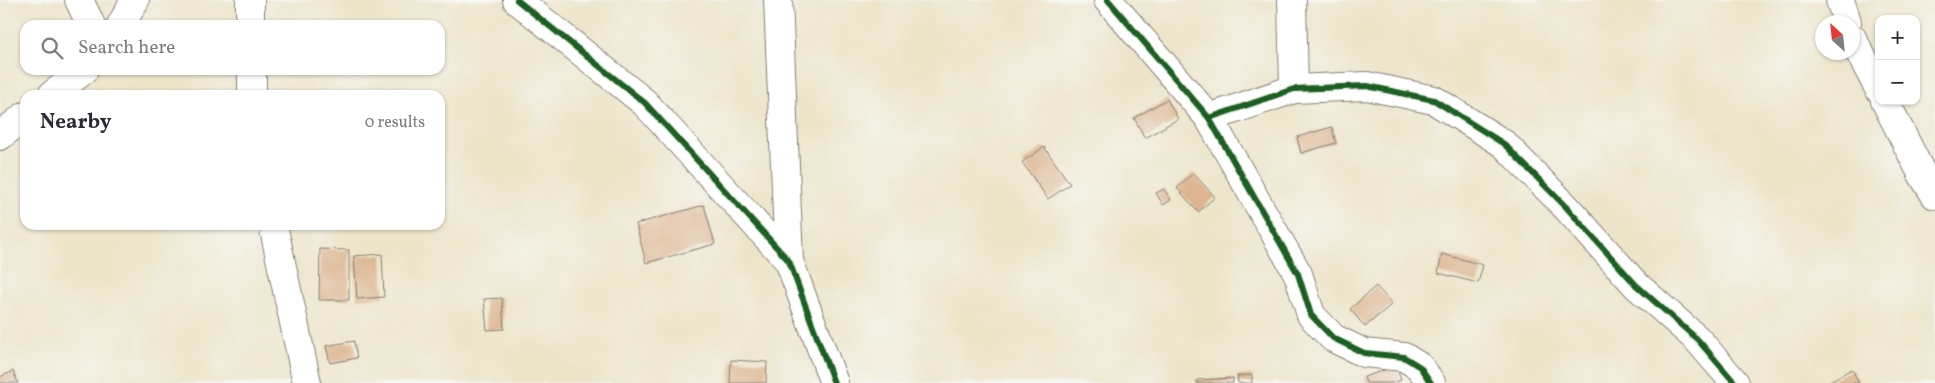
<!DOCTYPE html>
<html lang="en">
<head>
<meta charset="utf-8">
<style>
	body { margin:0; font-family:Vollkorn,serif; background:#f2f2f3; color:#2b2b33 }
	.controls { position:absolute; right:15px; top:15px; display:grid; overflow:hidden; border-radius:10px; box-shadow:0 1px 4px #0004 }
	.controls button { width:45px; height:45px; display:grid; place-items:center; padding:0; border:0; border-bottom:1px solid #e1e1e2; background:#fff; color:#2b2b33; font:25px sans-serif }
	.compass { position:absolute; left:1815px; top:15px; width:45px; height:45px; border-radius:50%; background:#fff; box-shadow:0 1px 4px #0004; rotate:333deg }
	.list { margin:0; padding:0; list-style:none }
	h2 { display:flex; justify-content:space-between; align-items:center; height:65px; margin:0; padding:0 20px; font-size:21px }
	h2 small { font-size:16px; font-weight:400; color:#7c7c81 }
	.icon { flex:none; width:28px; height:28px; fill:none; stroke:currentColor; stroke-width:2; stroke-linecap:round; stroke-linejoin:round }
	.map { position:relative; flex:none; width:1935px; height:383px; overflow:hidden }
	.search { position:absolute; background:#fff; box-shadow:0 1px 4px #0004; left:20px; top:20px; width:425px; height:55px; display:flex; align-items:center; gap:12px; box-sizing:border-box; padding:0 18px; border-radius:15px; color:#7c7c81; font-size:19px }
	.panel { position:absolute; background:#fff; box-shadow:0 1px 4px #0004; left:20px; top:90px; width:425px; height:140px; border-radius:15px }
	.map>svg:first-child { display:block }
	.building { fill:#ddb691 }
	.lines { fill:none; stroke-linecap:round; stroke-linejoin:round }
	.street-casing { stroke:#848073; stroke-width:30 }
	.street { stroke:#fff; stroke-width:28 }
	.cycleway-casing { stroke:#f6f6f2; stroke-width:9 }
	.cycleway { stroke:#1b5e20; stroke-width:6 }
</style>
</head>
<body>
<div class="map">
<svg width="1935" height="383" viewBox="0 0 1935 383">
	<rect width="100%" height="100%" fill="#f6f6f2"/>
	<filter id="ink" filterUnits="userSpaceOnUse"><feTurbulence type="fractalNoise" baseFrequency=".02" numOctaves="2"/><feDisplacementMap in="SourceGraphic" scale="10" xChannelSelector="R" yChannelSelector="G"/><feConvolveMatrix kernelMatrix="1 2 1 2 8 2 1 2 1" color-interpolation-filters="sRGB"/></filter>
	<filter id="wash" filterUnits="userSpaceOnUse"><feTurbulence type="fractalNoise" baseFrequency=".0096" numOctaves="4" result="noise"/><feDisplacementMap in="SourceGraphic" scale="20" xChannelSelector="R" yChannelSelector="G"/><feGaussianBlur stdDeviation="1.12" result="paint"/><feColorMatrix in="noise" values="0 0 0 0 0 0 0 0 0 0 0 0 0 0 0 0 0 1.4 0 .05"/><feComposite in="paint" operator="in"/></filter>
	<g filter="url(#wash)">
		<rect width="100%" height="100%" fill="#ede5ca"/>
		<g id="blocks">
			<g class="building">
				<path d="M1167 99 1178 119 1145 138 1134 118Z"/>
				<path d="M1332 127 1336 143 1301 153 1297 137Z"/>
				<path d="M1044 147 1070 184 1048 199 1022 162Z"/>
				<path d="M1193 173 1215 197 1198 212 1177 188Z"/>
				<path d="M1164 189 1171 200 1163 205 1156 193Z"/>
				<path d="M704 205 715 244 646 263 636 224Z"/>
				<path d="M320 249 349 250V300H319Z"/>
				<path d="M382 254 384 297 357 299 354 256Z"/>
				<path d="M1442 254 1483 265 1478 283 1438 273Z"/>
				<path d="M1376 286 1392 304 1365 327 1350 309Z"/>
				<path d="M502 298 504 329 487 330 484 299Z"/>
				<path d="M354 341 357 358 330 363 326 346Z"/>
				<path d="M731 360 767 362 766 383H730Z"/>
				<path d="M1396 366 1401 380 1393 383H1366L1364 377Z"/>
				<path d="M1852 369 1859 383H1826Z"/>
				<path d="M13 371 18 383H0V377Z"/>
				<path d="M1252 375V383H1238L1237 376Z"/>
				<path d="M1233 378V383H1197V380Z"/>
			</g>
		</g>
	</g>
	<g filter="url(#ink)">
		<use href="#blocks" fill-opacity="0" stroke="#848073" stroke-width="1"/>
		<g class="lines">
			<defs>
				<g id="street">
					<path d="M79 0 91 25"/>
					<path d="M250 0V25"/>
					<path d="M517 0 645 103 789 261 834 383"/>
					<path d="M778 0 789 261"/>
					<path d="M1108 0 1209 118 1298 274 1311 315 1333 338 1364 353 1404 357 1420 367 1431 383"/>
					<path d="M1292 0 1294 89"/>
					<path d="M1840 0 1847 22"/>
					<path d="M121 25 135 0"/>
					<path d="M1852 38 1879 89"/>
					<path d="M252 70V95"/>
					<path d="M52 95 84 70"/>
					<path d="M1885 101 1922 174 1935 195"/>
					<path d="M1209 118 1294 89 1367 86 1434 100 1504 144 1566 207 1636 285 1698 340 1735 383"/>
					<path d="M0 136 25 116"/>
					<path d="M273 225 307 383"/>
				</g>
			</defs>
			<use href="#street" class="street-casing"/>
			<use href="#street" class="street"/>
			<defs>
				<g id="cycleway">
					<path d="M517 0 645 103 789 261 834 383"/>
					<path d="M1108 0 1209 118 1298 274 1311 315 1333 338 1364 353 1404 357 1420 367 1431 383"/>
					<path d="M1209 118 1294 89 1367 86 1434 100 1504 144 1566 207 1636 285 1698 340 1735 383"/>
				</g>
			</defs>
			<use href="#cycleway" class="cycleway-casing"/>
			<use href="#cycleway" class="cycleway"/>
		</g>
	</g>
</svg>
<div class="controls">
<button>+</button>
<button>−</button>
</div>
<svg class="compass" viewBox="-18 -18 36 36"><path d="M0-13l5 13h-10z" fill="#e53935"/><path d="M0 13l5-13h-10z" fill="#7c7c81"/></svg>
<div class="search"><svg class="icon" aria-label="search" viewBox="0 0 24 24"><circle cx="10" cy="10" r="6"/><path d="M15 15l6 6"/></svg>Search here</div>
<section class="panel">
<h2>Nearby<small>0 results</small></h2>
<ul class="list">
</ul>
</section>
</div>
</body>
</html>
